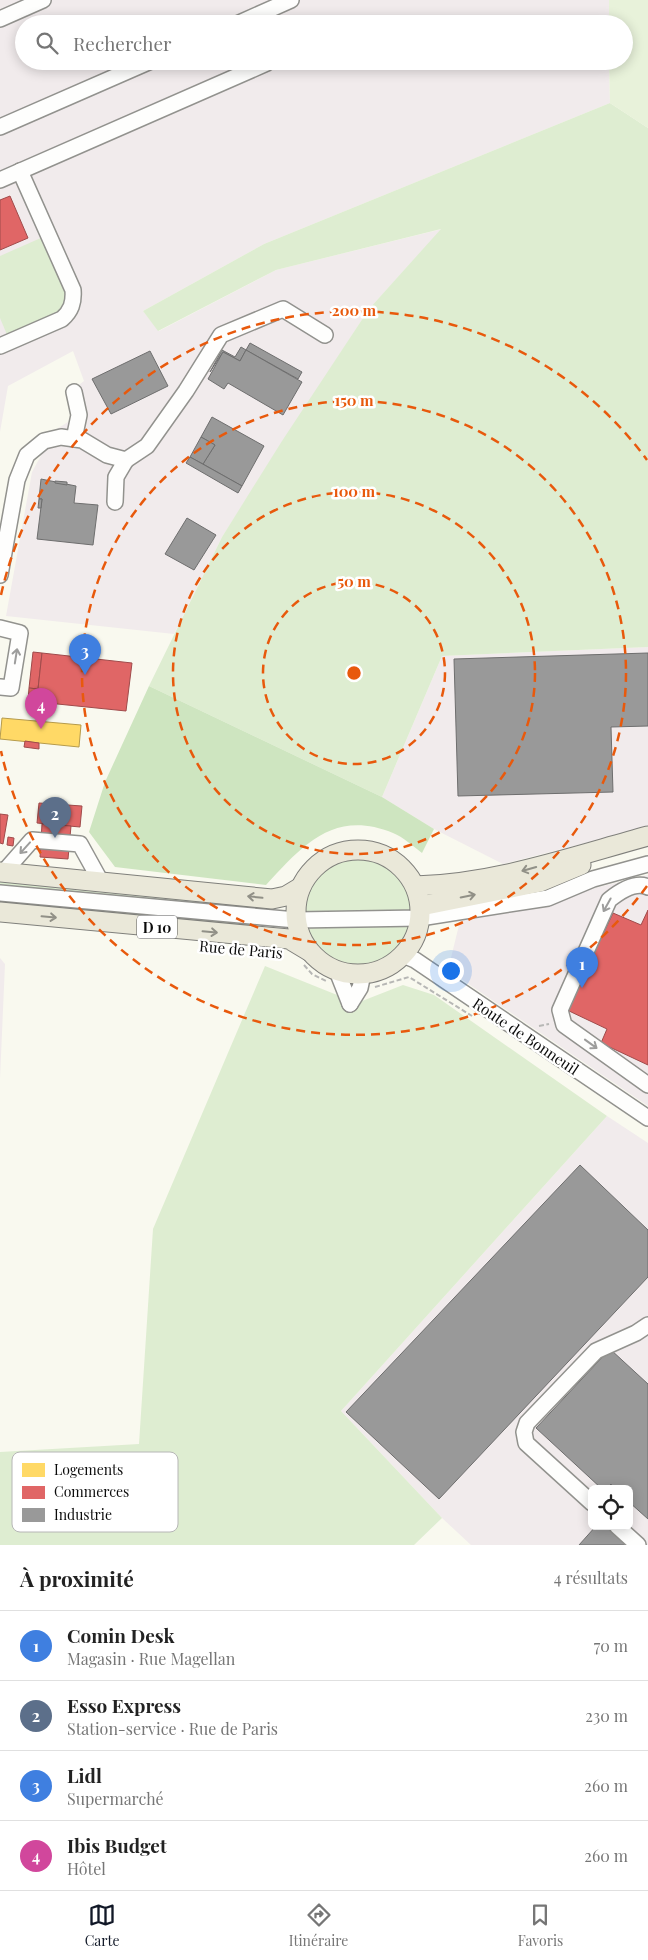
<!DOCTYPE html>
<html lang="fr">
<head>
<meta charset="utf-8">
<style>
	body { margin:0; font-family:"Playfair Display",serif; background:#f2f2f2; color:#222 }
	.controls { position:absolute; right:15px; bottom:15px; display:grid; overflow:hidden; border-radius:8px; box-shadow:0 2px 12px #0003 }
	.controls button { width:45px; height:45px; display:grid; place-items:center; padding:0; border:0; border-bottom:1px solid #e0e0e0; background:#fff; color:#222; font:25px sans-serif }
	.you { position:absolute; left:450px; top:970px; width:18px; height:18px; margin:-12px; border:4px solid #fff; border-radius:50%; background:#1a73e8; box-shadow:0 0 0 8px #1a73e833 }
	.badge { display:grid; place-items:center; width:32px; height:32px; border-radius:50%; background:#111827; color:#fff; font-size:16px; font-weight:700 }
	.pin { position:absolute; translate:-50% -41px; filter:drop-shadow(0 1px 2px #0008) }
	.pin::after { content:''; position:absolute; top:26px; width:18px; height:15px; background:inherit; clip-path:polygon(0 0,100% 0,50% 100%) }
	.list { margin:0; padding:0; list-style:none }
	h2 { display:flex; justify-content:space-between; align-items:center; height:65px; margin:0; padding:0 20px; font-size:21px }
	h2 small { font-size:16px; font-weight:400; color:#767676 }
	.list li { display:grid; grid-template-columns:32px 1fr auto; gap:15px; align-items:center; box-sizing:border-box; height:70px; padding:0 20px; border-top:1px solid #e0e0e0 }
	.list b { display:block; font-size:19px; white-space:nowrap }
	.list p { margin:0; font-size:16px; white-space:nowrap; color:#767676 }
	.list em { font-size:16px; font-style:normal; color:#767676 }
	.icon { flex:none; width:28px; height:28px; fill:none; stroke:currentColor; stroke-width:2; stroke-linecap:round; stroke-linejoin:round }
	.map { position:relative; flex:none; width:648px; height:1545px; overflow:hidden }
	.search { position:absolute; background:#fff; box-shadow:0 2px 12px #0003; left:15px; right:15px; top:15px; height:55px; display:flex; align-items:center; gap:12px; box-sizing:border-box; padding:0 18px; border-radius:28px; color:#767676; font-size:19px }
	.sheet { height:345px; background:#fff }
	nav { display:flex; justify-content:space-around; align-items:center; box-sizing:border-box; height:70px; border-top:1px solid #e0e0e0; background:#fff; font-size:14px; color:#767676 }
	nav a { display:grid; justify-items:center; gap:2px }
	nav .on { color:#111827 }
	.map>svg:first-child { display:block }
	.industrial { fill:#f1ebec; fill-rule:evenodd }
	.green { fill:#deedd1 }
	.forest { fill:#cee5c0 }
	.pitch { fill:#e8f2da }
	.homes { fill:#ffd966; stroke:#b69b4b }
	.shops { fill:#e06666; stroke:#a04b4b }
	.industry { fill:#999; stroke:#6e6e6e }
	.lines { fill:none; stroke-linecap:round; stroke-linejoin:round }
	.minor-casing { stroke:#92928e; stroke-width:18 }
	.major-casing { stroke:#7f7f7b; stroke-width:21 }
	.path { stroke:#b7b7b5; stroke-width:2; stroke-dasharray:5 2.5; stroke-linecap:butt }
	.minor { stroke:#fefefd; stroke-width:15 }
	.major { stroke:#eae8d9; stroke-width:19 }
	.oneway { stroke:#9d9d9c }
	.oneway2 { stroke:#919087 }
	.ring { fill:none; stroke:#e8590c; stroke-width:2.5; stroke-dasharray:9 6 }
	.labels { text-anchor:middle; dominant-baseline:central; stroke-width:5; stroke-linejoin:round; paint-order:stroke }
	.shield { fill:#fff; stroke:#545454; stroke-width:1 }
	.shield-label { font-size:14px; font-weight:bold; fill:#0b0b0b }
	.street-label { font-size:15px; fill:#0b0b0b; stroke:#fff }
	.key { fill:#fff; stroke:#b6b6b6; stroke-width:1 }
	.key-label { font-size:14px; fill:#0b0b0b }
	.centre { fill:#e8590c; stroke:#fff; stroke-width:2.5 }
	.ring-label { font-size:15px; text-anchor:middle; font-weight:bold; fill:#e8590c; stroke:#fff; stroke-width:5; stroke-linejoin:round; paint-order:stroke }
</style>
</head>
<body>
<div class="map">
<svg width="648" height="1545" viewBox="0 0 648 1545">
	<rect width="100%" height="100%" fill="#f9f9ef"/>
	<g class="industrial">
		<path d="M0 0H609V24H24V61H609L610 103 264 244 143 311 159 331 276 270 442 229 369 309 222 537 174 634 6 616 32 472 55 430 68 422 74 410 71 391 84 381 73 351 8 386 0 432Z"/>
		<path d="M648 647V827L503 864 434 829 382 797 442 656Z"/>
		<path d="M648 875V1106L448 970 460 921Z"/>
		<path d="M0 958 5 964 0 1079Z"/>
		<path d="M607 1116 648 1143V1545H471L442 1518 341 1411ZM592 1489H629V1526H592Z"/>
	</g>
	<g class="green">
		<path d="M610 103 648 128V647L442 656 382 797 149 686 222 537 282 441 369 309 441 229 276 270 158 331 143 311 264 244Z"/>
		<path d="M43 237 67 291 68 299 60 314 8 337 0 318V256Z"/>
		<path d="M353 857C386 857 409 878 412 911L304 913C303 883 325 863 353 857Z"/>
		<path d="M0 879 250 903V910L0 886Z"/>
		<path d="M0 899 249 923 248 930 0 906Z"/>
		<path d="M411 924C398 964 350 980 319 949 313 943 307 935 306 926Z"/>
		<path d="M265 966 357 1003 403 985 434 995 607 1116 341 1411 442 1518 414 1545H0V1452L139 1444 153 1229Z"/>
	</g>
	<path class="forest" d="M149 686 382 797 434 829 422 853C413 846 403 837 393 833 334 809 303 845 266 885L115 867 89 832 105 782Z"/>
	<path class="pitch" d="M609 0H648V128L610 103 609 61H624V24H609Z"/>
	<path class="homes" d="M2 718 81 725 79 747 0 739Z"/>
	<g class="shops">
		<path d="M10 196 28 238 0 250V200Z"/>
		<path d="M33 652 42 653 38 689 29 688Z"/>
		<path d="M42 653 132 663 126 711 28 701 29 688 38 689Z"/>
		<path d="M25 741 39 743V749L24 747Z"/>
		<path d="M39 803 82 806 80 827 37 823Z"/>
		<path d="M0 814 8 815 3 844 0 843Z"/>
		<path d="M42 824 71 826 68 859 40 857Z"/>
		<path d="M8 837 14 838 13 846 7 845Z"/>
		<path d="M648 910V1065L601 1043 607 1029 567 1010 613 913 641 925Z"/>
	</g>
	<g class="industry">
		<path d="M250 343 302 372 298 379 246 350Z"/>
		<path d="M241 347 246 350 240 361 223 352 210 372 222 350 235 357Z"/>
		<path d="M246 350 302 382 283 415 228 383 224 389 208 379 223 352 240 361Z"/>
		<path d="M150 351 168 386 111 414 92 379Z"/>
		<path d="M212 417 264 446 242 486 203 464 215 445 201 437Z"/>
		<path d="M201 437 215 445 203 464 190 457Z"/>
		<path d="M190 457 242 486 238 493 186 463Z"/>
		<path d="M41 479 76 486 74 503 98 505 93 545 37 539 42 499H39Z"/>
		<path d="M55 481 67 482V485L55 483Z"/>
		<path d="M39 499H42L41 508H38Z"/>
		<path d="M187 518 216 535 194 570 165 554Z"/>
		<path d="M648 653V726L611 727 613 792 458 796 454 659Z"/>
		<path d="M580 1165 648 1230V1277L439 1499 346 1412Z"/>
		<path d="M610 1349 648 1384V1519L629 1502V1489H615L611 1484 606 1489H602L536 1428Z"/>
		<path d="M596 1526H611L630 1545H579Z"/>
	</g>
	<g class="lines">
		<defs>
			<g id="minor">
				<path d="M0 19 43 0"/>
				<path d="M237 24 291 0"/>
				<path d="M0 127 151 61"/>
				<path d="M0 180 267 63"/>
				<path d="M0 346 62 319C71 311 74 303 73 290L20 171"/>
				<path d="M74 439 79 415 74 392"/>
				<path d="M115 502 116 477 126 460"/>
				<path d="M0 575 17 480 27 455 44 441 61 437 82 440 107 455 126 460 147 446 186 391 221 335 283 309 325 335"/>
				<path d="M0 628 20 633 11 688 0 687"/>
				<path d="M3 873 32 840 80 844 101 882"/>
				<path d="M648 887C635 881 619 892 609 900L560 1010 564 1025 648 1085"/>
				<path d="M0 893 296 920 420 918 548 898 593 879 648 864"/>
				<path d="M403 955 415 960 648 1118"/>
				<path d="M337 971 350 1004"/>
				<path d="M350 1004 360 988 363 974"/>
				<path d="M592 1503 526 1443 524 1432 527 1423 596 1351 636 1333 648 1325"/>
				<path d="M617 1526 638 1545"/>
			</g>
			<g id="major">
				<circle cx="358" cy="912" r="62"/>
				<path d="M0 872 272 899 286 896 301 887"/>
				<path d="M415 886C495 884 571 857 648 836"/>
				<path d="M421 906 540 882 581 865"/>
				<path d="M0 912 289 939 309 951"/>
			</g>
		</defs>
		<use href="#minor" class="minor-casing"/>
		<use href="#major" class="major-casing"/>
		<g class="path">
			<path d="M304 965 312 974 326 981"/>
			<path d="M375 987 409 977 472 1016"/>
			<path d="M539 1026 549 1024"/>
		</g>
		<use href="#minor" class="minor"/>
		<use href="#major" class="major"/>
	</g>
	<defs><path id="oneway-shaft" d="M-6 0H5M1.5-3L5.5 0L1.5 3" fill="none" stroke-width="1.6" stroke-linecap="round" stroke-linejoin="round" transform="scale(1.25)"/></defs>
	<g class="oneway">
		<use href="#oneway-shaft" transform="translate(16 656) rotate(-81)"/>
		<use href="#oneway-shaft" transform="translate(25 848) rotate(132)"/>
		<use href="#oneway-shaft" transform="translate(607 905) rotate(119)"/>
		<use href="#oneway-shaft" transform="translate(591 1044) rotate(36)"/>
	</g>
	<g class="oneway2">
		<use href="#oneway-shaft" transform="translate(529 869) rotate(164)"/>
		<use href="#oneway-shaft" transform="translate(468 896) rotate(-11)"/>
		<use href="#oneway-shaft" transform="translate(255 897) rotate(-174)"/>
		<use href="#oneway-shaft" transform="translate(49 917) rotate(5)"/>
		<use href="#oneway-shaft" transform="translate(210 932) rotate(5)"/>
	</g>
	<g class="ring">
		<circle cx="354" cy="673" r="91"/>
		<circle cx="354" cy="673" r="181"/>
		<circle cx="354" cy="673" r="272"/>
		<path d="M647 886A362 362 0 0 1 1 751M1 595A362 362 0 0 1 647 460"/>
	</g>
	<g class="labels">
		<rect class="shield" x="137" y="915.5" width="40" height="23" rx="4"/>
		<g class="shield-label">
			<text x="157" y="927">D 10</text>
		</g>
		<g class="street-label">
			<text transform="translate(241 949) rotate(5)">Rue de Paris</text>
			<text transform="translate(526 1036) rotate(34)">Route de Bonneuil</text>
		</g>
	</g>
	<rect x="12" y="1452" width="166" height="80" rx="8" class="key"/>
	<rect x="22" y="1463" width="23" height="14" fill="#ffd966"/>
	<rect x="22" y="1486" width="23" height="13" fill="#e06666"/>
	<rect x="22" y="1508" width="23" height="14" fill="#999"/>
	<g class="key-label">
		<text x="54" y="1475">Logements</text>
		<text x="54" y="1497">Commerces</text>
		<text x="54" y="1520">Industrie</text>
	</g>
	<circle cx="354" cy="673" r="8" class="centre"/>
	<g class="ring-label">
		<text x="354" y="316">200 m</text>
		<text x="354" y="406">150 m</text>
		<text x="354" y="497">100 m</text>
		<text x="354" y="587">50 m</text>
	</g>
</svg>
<div class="controls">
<button><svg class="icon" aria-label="locate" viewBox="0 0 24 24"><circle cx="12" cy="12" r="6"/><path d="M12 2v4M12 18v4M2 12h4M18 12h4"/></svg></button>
</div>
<div class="you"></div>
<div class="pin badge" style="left:582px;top:988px;background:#3f7fe0">1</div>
<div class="pin badge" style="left:55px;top:838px;background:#5c6f8a">2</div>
<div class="pin badge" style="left:85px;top:675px;background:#3f7fe0">3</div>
<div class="pin badge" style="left:41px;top:729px;background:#d1479c">4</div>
<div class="search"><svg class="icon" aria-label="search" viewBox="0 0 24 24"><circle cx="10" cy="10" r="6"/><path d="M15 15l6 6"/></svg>Rechercher</div>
</div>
<section class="sheet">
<h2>À proximité<small>4 résultats</small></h2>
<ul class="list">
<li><span class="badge" style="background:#3f7fe0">1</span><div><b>Comin Desk</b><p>Magasin · Rue Magellan</p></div><em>70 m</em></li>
<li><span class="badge" style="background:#5c6f8a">2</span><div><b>Esso Express</b><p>Station-service · Rue de Paris</p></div><em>230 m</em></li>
<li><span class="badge" style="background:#3f7fe0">3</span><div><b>Lidl</b><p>Supermarché</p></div><em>260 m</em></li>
<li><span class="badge" style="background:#d1479c">4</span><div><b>Ibis Budget</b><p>Hôtel</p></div><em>260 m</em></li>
</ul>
</section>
<nav>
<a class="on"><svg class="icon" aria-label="map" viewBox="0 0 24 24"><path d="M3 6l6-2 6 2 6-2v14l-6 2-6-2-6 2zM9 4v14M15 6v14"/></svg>Carte</a>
<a><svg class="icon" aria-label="directions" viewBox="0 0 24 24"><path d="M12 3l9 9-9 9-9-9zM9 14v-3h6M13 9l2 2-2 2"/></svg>Itinéraire</a>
<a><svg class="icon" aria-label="saved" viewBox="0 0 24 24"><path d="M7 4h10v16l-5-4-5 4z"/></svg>Favoris</a>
</nav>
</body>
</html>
